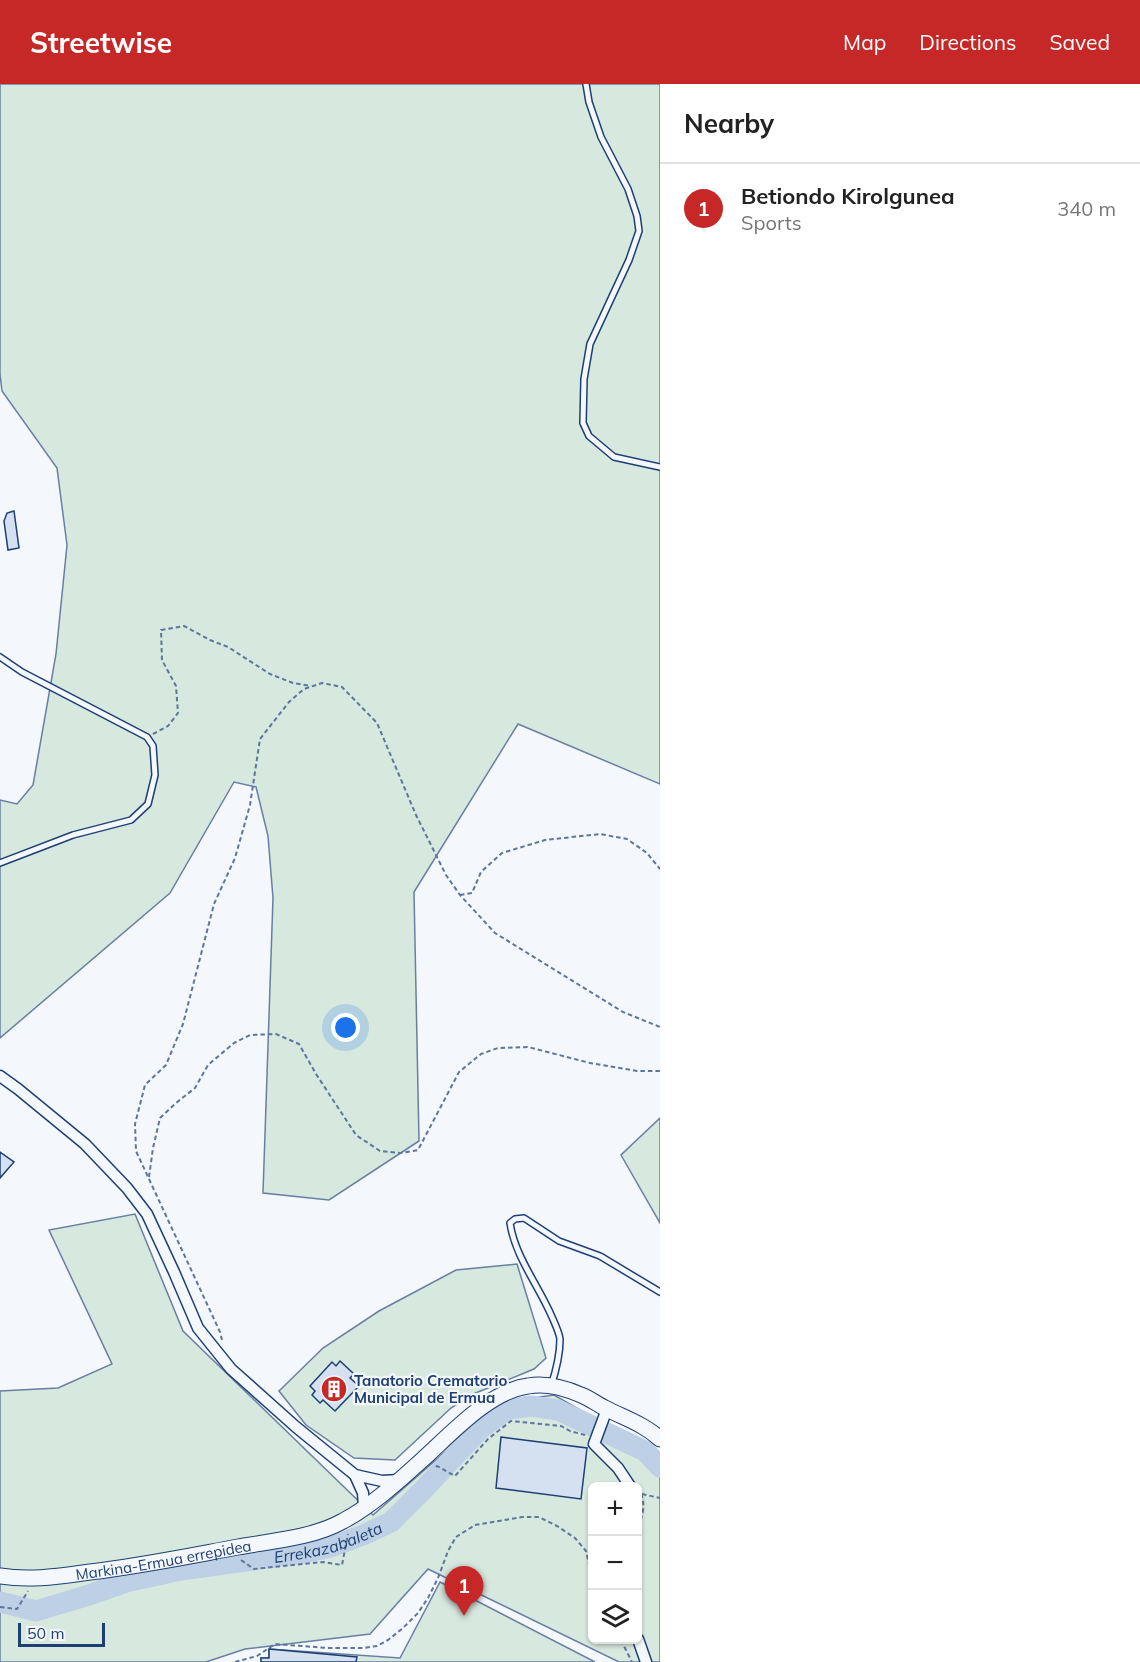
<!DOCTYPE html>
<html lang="en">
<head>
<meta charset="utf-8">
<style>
	body { margin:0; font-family:Mulish,sans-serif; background:#f6f6f6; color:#222 }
	.controls { position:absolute; right:18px; bottom:18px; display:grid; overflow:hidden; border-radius:9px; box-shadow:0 2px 4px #0004 }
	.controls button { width:54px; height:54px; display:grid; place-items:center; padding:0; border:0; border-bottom:2px solid #e0e0e0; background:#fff; color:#222; font:30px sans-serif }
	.scale { position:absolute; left:18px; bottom:15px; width:87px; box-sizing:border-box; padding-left:6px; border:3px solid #1d3f73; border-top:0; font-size:16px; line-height:21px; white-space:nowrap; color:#1d3f73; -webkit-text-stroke:4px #f4f7fb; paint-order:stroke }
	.you { position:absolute; left:346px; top:944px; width:21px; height:21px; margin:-15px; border:4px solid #fff; border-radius:50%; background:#1a73e8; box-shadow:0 0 0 9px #1a73e833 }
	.badge { display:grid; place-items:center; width:39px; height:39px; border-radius:50%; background:#c62828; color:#fff; font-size:20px; font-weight:700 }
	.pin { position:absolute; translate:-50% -50px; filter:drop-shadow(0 2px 3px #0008) }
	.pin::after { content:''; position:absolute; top:32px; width:21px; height:18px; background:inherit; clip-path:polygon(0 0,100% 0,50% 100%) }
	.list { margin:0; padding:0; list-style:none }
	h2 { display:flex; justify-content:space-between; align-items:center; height:78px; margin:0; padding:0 24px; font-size:26px }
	h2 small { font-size:20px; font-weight:400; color:#767676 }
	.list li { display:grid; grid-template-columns:39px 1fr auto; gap:18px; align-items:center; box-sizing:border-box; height:90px; padding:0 24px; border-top:2px solid #e0e0e0 }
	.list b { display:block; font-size:22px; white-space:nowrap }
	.list p { margin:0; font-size:20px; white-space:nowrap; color:#767676 }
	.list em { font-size:20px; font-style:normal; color:#767676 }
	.icon { flex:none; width:33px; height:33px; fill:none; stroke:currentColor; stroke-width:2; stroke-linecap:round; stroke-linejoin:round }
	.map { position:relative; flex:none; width:660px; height:1578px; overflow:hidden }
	header { display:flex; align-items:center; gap:36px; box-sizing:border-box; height:84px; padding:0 30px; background:#c62828; color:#fff }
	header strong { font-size:28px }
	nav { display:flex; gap:33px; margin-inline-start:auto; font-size:21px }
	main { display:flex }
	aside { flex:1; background:#fff }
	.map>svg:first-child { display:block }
	.green { fill:#d7e8df; stroke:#687fa3; stroke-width:1.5; fill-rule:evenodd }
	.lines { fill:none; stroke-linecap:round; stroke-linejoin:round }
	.river { stroke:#bed0e5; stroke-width:21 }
	.building { fill:#d5e0f0; stroke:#1d3f73; stroke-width:1.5 }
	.lane-casing { stroke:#1d3f73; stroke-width:8 }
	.street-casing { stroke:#1d3f73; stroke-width:13 }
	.secondary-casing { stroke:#1d3f73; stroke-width:17 }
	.path { stroke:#5e769c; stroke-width:2; stroke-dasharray:4.5 3; stroke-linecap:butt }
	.lane { stroke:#f4f7fb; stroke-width:5 }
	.street { stroke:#f4f7fb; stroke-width:10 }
	.secondary { stroke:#f4f7fb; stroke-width:15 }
	.labels { text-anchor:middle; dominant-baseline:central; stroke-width:4.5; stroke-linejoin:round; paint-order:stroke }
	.poi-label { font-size:15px; font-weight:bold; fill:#1d3f73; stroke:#f4f7fb; text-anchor:start }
	.street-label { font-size:15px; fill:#1d3f73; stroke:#f4f7fb }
	.water-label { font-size:16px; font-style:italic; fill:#1d3f73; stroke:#f4f7fb }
</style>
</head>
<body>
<header>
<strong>Streetwise</strong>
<nav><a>Map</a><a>Directions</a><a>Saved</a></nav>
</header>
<main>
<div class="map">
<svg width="660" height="1578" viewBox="0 0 660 1578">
	<rect width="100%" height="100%" fill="#f4f7fb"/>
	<g class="green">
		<path d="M0 0H660V700L518 640 414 808 419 1057 329 1116 263 1109 273 814 268 752 256 703 234 698 170 809 0 954V716L17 720 33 701 56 570 67 461 57 384 2 307 0 290Z"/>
		<path d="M660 1034V1139L621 1071Z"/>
		<path d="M135 1130 183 1247 373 1431 502 1318 554 1311 660 1371V1578H619L428 1485 370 1550 245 1565 206 1578H0V1307L58 1304 112 1280 49 1146ZM592 1402H638V1556H592Z"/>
		<path d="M517 1180 546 1274 534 1285 471 1311 451 1324 395 1376 354 1374 306 1341 279 1307 323 1264 379 1227 456 1186Z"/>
		<path d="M440 1498 595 1578H261V1574H269V1565L400 1574Z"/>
	</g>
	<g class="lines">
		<path class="river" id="s1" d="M0 1518 36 1527 89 1511 126 1498 181 1486 303 1469 331 1463 363 1451 391 1438 424 1405 480 1345 508 1325 531 1322 558 1326 645 1367 660 1383"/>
	</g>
	<g class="building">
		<path d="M14 427 19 464 8 466 4 437 7 429Z"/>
		<path d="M0 1068 14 1078 0 1094Z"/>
		<path d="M340 1277 354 1290 350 1294 359 1302 335 1327 323 1316 320 1319 312 1311 315 1307 310 1302 332 1278 336 1282Z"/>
		<path d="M501 1353 587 1364 581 1415 496 1404Z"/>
		<path d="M269 1565 357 1573 356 1578H261V1574H269Z"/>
	</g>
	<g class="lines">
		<defs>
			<g id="lane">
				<path d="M586 0 589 18 601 53 628 105 637 132 639 147 629 176 590 260 584 295 583 339 589 352 614 373 660 383"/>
				<path d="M0 573 22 588 147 653 153 662 155 691 148 720 131 736 73 751 0 779"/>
				<path d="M551 1302C556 1287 560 1271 560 1255 559 1248 555 1240 552 1233 539 1202 515 1173 510 1139L515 1135 524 1134 559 1157 600 1172 660 1208"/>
			</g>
			<g id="street">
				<path d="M0 992 18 1005 85 1060 127 1104 147 1130 174 1188 198 1244 231 1285 296 1343 355 1391 382 1397 399 1396"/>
				<path d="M607 1325 594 1360 618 1384 630 1402"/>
				<path d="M355 1391 363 1409 364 1423"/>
				<path d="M638 1555 646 1578"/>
			</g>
			<g id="secondary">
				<path id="s2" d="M0 1492C31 1497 60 1492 90 1488 140 1482 189 1472 238 1463 271 1457 313 1454 343 1437 370 1423 399 1397 422 1376 450 1351 489 1307 528 1302 545 1299 565 1304 581 1311 589 1314 597 1320 605 1324 624 1334 644 1340 660 1355"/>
			</g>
		</defs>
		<use href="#lane" class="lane-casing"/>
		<use href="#street" class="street-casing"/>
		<use href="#secondary" class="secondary-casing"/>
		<g class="path">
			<path d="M153 650 168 642 178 629 176 602 162 576 161 546 184 542 210 556 228 563 270 590 293 599 311 602"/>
			<path d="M460 811 472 809 481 788 502 769 545 756 600 750 627 755 647 769 660 785"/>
			<path d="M149 1093 153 1064 160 1034 176 1019 195 1004 208 981 234 959 250 951 276 950 299 960 316 990 356 1051 380 1067 401 1069 418 1066 459 988 481 970 498 964 528 963 590 979 637 987H660"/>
			<path d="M222 1256 220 1248 136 1067 135 1040 145 1001 166 981 183 940 214 820 235 774 250 721 260 655 289 618 304 605 322 599 342 603 377 639 416 731 446 791 460 811 495 849 623 928 660 943"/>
			<path d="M436 1383 437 1382 455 1392 488 1355 511 1337 561 1342 570 1347 585 1351"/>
			<path d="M642 1410 660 1414"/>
			<path d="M638 1443C643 1431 646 1420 640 1407"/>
			<path d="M241 1476 254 1485 323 1478 342 1481 348 1450"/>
			<path d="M0 1523 17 1525 28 1507"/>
			<path d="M621 1556 632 1578"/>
			<path d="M235 1578 257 1572 275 1560 328 1564H363L377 1562 388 1556 403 1544 418 1529 428 1514 438 1494 448 1467 456 1453 475 1441 522 1433H539L557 1442 575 1454 586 1467 592 1493"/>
		</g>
		<use href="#lane" class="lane"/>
		<use href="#street" class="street"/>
		<use href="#secondary" class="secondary"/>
	</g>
	<defs>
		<symbol id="building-disc" viewBox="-11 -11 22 22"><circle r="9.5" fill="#c62828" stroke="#f4f7fb"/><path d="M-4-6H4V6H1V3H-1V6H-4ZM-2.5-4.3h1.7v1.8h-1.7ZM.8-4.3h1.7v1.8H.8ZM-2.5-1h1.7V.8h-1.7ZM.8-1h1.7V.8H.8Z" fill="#fff"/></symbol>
	</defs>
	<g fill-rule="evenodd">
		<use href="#building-disc" x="319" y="1290" width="30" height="30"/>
	</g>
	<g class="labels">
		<g class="poi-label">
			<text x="354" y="1296">Tanatorio Crematorio<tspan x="354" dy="17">Municipal de Ermua</tspan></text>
		</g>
		<g class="street-label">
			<text stroke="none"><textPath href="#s2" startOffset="165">Markina-Ermua errepidea</textPath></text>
		</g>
		<g class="water-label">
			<text stroke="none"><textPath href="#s1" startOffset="338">Errekazabaleta</textPath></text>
		</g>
	</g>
</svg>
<div class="controls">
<button>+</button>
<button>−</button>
<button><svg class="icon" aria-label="layers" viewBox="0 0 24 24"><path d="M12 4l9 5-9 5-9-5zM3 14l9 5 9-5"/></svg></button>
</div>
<div class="scale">50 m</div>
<div class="you"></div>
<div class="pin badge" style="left:464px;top:1532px">1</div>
</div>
<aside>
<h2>Nearby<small></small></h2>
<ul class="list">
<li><span class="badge">1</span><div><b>Betiondo Kirolgunea</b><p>Sports</p></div><em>340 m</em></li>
</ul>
</aside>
</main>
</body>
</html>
